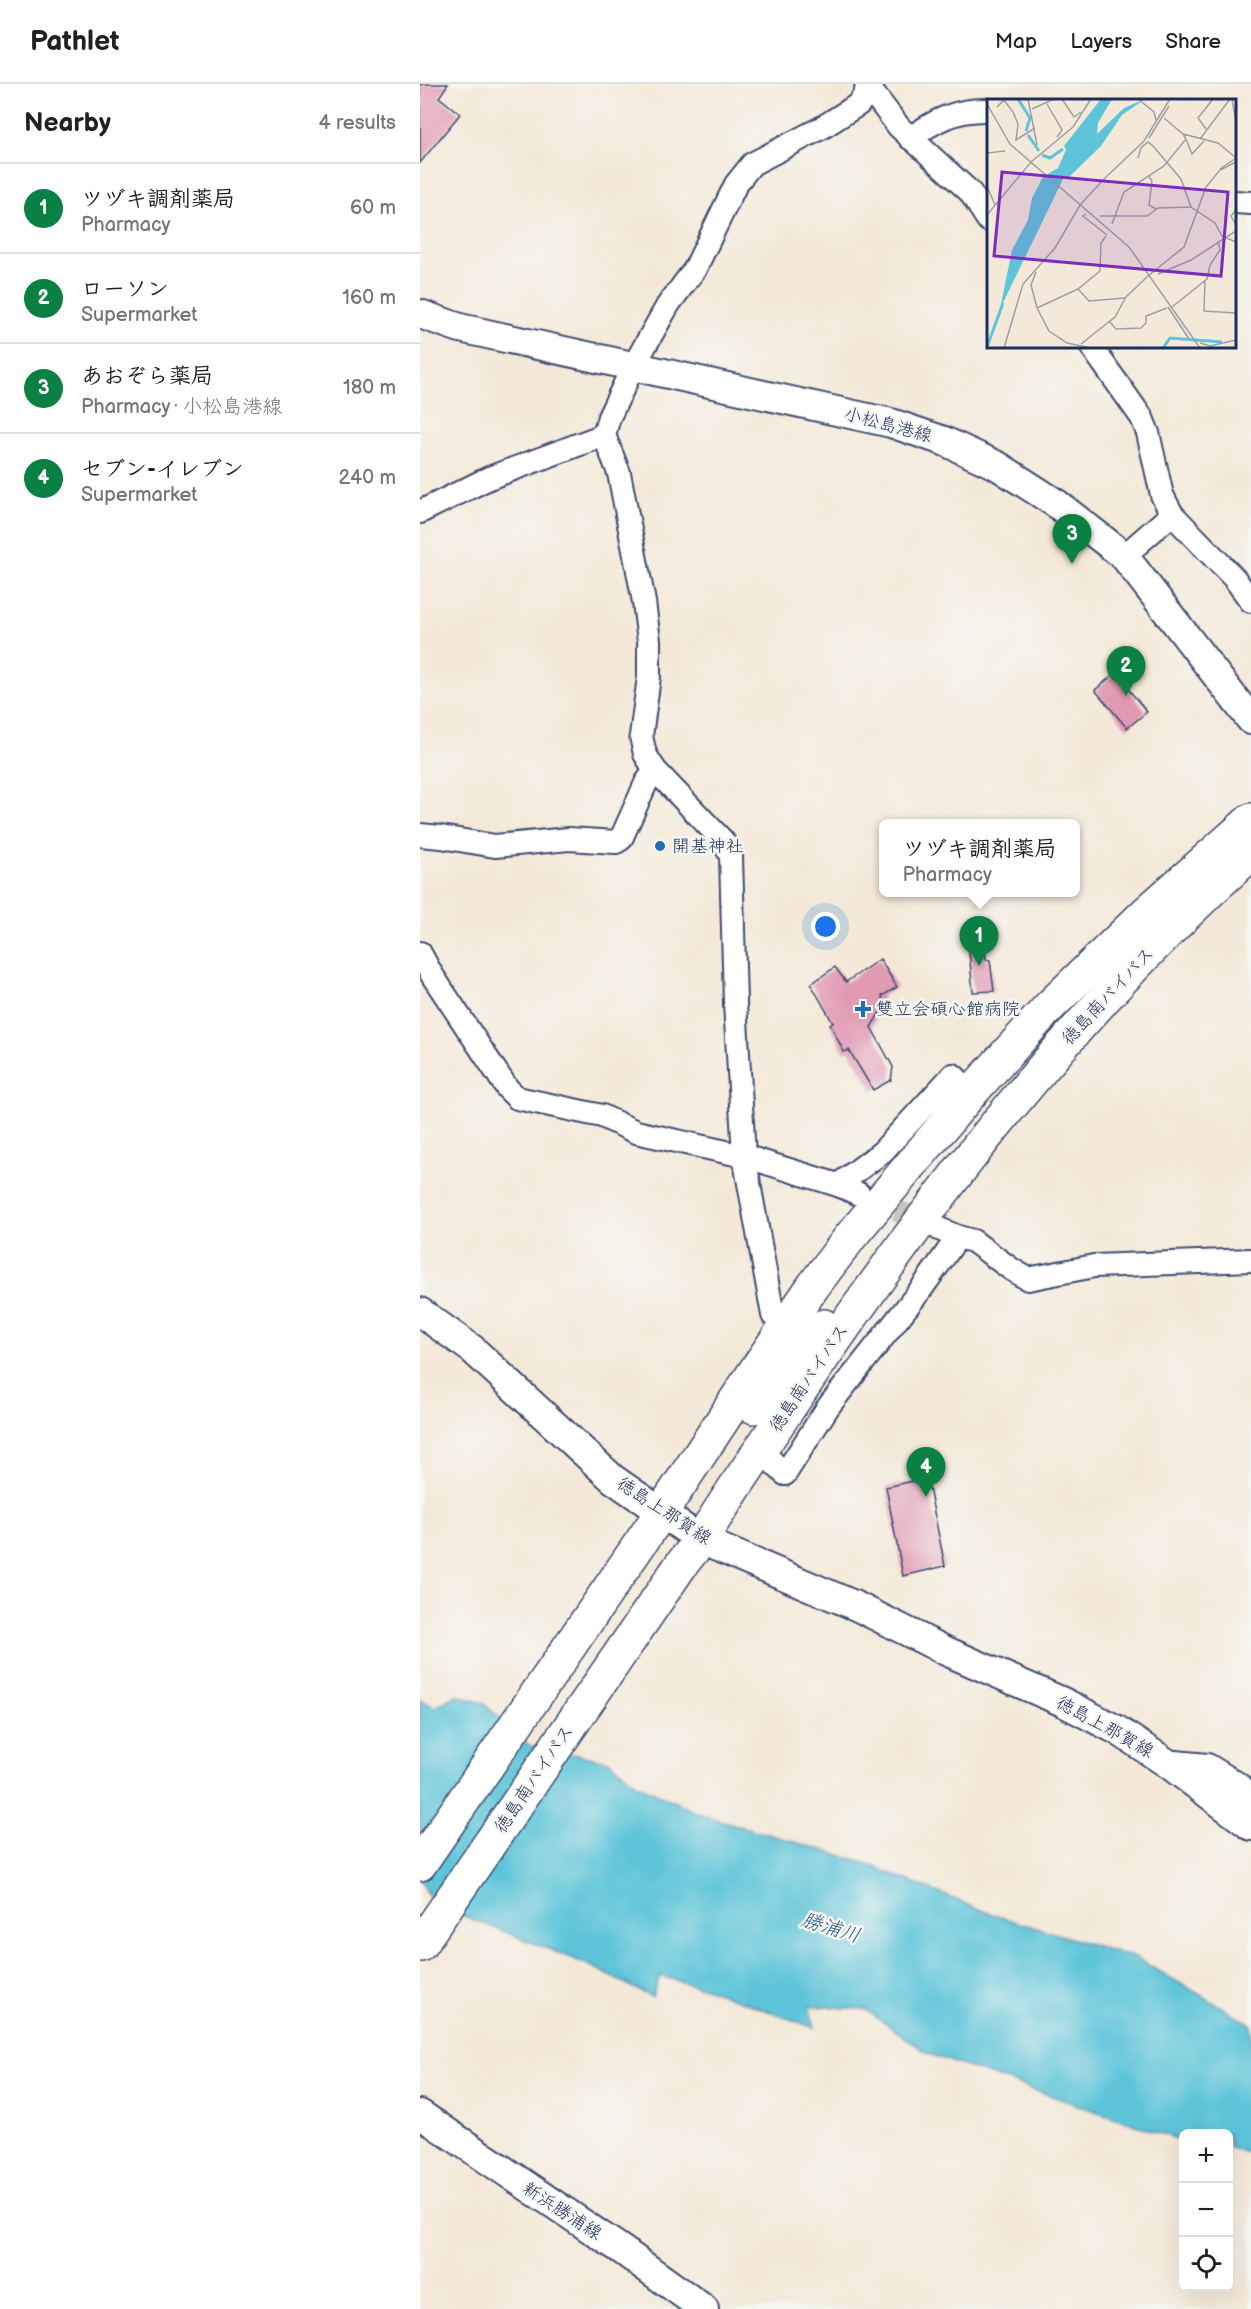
<!DOCTYPE html>
<html lang="en">
<head>
<meta charset="utf-8">
<style>
	body { margin:0; font-family:"Balsamiq Sans","Klee One",sans-serif; background:#f6f6f6; color:#202124 }
	.controls { position:absolute; right:18px; bottom:18px; display:grid; overflow:hidden; border-radius:9px; box-shadow:0 6px 24px #0002 }
	.controls button { width:54px; height:54px; display:grid; place-items:center; padding:0; border:0; border-bottom:2px solid #e0e0e0; background:#fff; color:#202124; font:30px sans-serif }
	.you { position:absolute; left:406px; top:843px; width:21px; height:21px; margin:-15px; border:4px solid #fff; border-radius:50%; background:#1a73e8; box-shadow:0 0 0 9px #1a73e833 }
	.badge { display:grid; place-items:center; width:39px; height:39px; border-radius:50%; background:#0b8043; color:#fff; font-size:20px; font-weight:700 }
	.pin { position:absolute; translate:-50% -50px; filter:drop-shadow(0 2px 3px #0008) }
	.pin::after { content:''; position:absolute; top:32px; width:21px; height:18px; background:inherit; clip-path:polygon(0 0,100% 0,50% 100%) }
	.popup { position:absolute; left:459px; top:735px; width:201px; height:78px; box-sizing:border-box; display:grid; place-content:center; border-radius:9px; background:#fff; filter:drop-shadow(0 2px 4px #0005); font-size:20px; white-space:nowrap; color:#757577 }
	.popup b { font-size:22px; color:#202124 }
	.popup::after { content:''; position:absolute; left:50%; top:100%; margin-left:-12px; border:12px solid transparent; border-top-color:#fff }
	.list { margin:0; padding:0; list-style:none }
	h2 { display:flex; justify-content:space-between; align-items:center; height:78px; margin:0; padding:0 24px; font-size:26px }
	h2 small { font-size:20px; font-weight:400; color:#757577 }
	.list li { display:grid; grid-template-columns:39px 1fr auto; gap:18px; align-items:center; box-sizing:border-box; height:90px; padding:0 24px; border-top:2px solid #e0e0e0 }
	.list b { display:block; font-size:22px; white-space:nowrap }
	.list p { margin:0; font-size:20px; white-space:nowrap; color:#757577 }
	.list em { font-size:20px; font-style:normal; color:#757577 }
	.icon { flex:none; width:33px; height:33px; fill:none; stroke:currentColor; stroke-width:2; stroke-linecap:round; stroke-linejoin:round }
	.map { position:relative; flex:none; width:831px; height:2225px; overflow:hidden }
	header { display:flex; align-items:center; gap:36px; box-sizing:border-box; height:84px; padding:0 30px; background:#fff; border-bottom:2px solid #e0e0e0 }
	header strong { font-size:28px }
	nav { display:flex; gap:33px; margin-inline-start:auto; font-size:21px }
	main { display:flex }
	aside { flex:1; background:#fff }
	.map>svg:first-child { display:block }
	.water { fill:#5dc4d9; stroke:#3c7a9c; stroke-width:1.5 }
	.building { fill:#e19ab4 }
	.lines { fill:none; stroke-linecap:round; stroke-linejoin:round }
	.minor-tunnel { stroke:#c9c4c0; stroke-width:22; stroke-dasharray:22 11; stroke-linecap:butt }
	.minor-casing { stroke:#3c4b70; stroke-width:26 }
	.major-casing { stroke:#3c4b70; stroke-width:32 }
	.highway-casing { stroke:#3c4b70; stroke-width:36 }
	.minor { stroke:#fff; stroke-width:22 }
	.major { stroke:#fff; stroke-width:28 }
	.highway { stroke:#fff; stroke-width:33 }
	.poi-dot { fill:#1f6fb2; stroke:#f6f6f2; stroke-width:2 }
	.labels { text-anchor:middle; dominant-baseline:central; stroke-width:5; stroke-linejoin:round; paint-order:stroke }
	.street-label { font-size:18px; fill:#1b2f5e; stroke:#f6f6f2 }
	.poi-label { font-size:18px; fill:#1b2f5e; stroke:#f6f6f2; text-anchor:start }
	.water-label { font-size:20px; font-style:italic; fill:#2f5c83; stroke:#f6f6f2 }
	.inset-river { fill:none; stroke:#5dc4d9; stroke-width:3 }
	.inset-road { fill:none; stroke:#9d9fa7; stroke-width:1.5 }
	.view { fill:#7b2cbf; fill-opacity:0.15; stroke:#7b2cbf; stroke-width:3 }
	.inset-edge { fill:none; stroke:#1b2f5e; stroke-width:3 }
</style>
</head>
<body>
<header>
<strong>Pathlet</strong>
<nav><a>Map</a><a>Layers</a><a>Share</a></nav>
</header>
<main>
<aside>
<h2>Nearby<small>4 results</small></h2>
<ul class="list">
<li><span class="badge">1</span><div><b>ツヅキ調剤薬局</b><p>Pharmacy</p></div><em>60 m</em></li>
<li><span class="badge">2</span><div><b>ローソン</b><p>Supermarket</p></div><em>160 m</em></li>
<li><span class="badge">3</span><div><b>あおぞら薬局</b><p>Pharmacy · 小松島港線</p></div><em>180 m</em></li>
<li><span class="badge">4</span><div><b>セブン-イレブン</b><p>Supermarket</p></div><em>240 m</em></li>
</ul>
</aside>
<div class="map">
<svg width="831" height="2225" viewBox="0 0 831 2225">
	<rect width="100%" height="100%" fill="#f6f6f2"/>
	<filter id="ink" filterUnits="userSpaceOnUse"><feTurbulence type="fractalNoise" baseFrequency=".0167" numOctaves="2"/><feDisplacementMap in="SourceGraphic" scale="12" xChannelSelector="R" yChannelSelector="G"/><feConvolveMatrix kernelMatrix="1 2 1 2 8 2 1 2 1" color-interpolation-filters="sRGB"/></filter>
	<filter id="wash" filterUnits="userSpaceOnUse"><feTurbulence type="fractalNoise" baseFrequency=".008" numOctaves="4" result="noise"/><feDisplacementMap in="SourceGraphic" scale="24" xChannelSelector="R" yChannelSelector="G"/><feGaussianBlur stdDeviation="1.35" result="paint"/><feColorMatrix in="noise" values="0 0 0 0 0 0 0 0 0 0 0 0 0 0 0 0 0 1.4 0 .05"/><feComposite in="paint" operator="in"/></filter>
	<g filter="url(#wash)">
		<rect width="100%" height="100%" fill="#f4e9d8"/>
		<path class="water" d="M36 1611 63 1619 110 1662 189 1677 217 1700 282 1731 437 1776 571 1830 716 1874 831 1940V2068L809 2064 808 2050H764L763 2056 757 2055 509 1970 445 1925 389 1922 395 1944 285 1904 240 1892 232 1913 169 1881 13 1820 0 1794V1616L16 1623Z"/>
		<g id="blocks">
			<g class="building">
				<path d="M0 0H28L19 13 40 30 0 79Z"/>
				<path d="M695 589 727 628 707 644 675 606Z"/>
				<path d="M565 866 566 876H570L574 907 553 908 549 867Z"/>
				<path d="M460 875 477 903 462 912 464 922 451 943 473 983 471 996 453 1006 429 966 424 968 410 940 413 939 391 900 415 883 426 898Z"/>
				<path d="M507 1394 525 1482 483 1492 466 1403Z"/>
			</g>
		</g>
	</g>
	<g filter="url(#ink)">
		<use href="#blocks" fill-opacity="0" stroke="#3c4b70" stroke-width="1.5"/>
		<g class="lines">
			<path class="minor-tunnel" d="M446 1113 512 1142"/>
			<defs>
				<g id="minor">
					<path d="M446 0 479 43 550 108 568 136"/>
					<path d="M490 54C516 36 536 25 568 26"/>
					<path d="M814 118 831 119"/>
					<path d="M671 262 722 334 728 349 742 411 752 430 815 495 831 517"/>
					<path d="M184 351 199 389 224 518 229 557V593L221 652 225 670 235 686 303 757 311 772 315 919 324 1072 353 1231"/>
					<path d="M0 428 69 394 184 351 189 333 213 283 248 221 275 185 316 100 332 80 403 43 439 20 451 0"/>
					<path d="M704 472 752 430"/>
					<path d="M0 751 21 753 75 762 149 755 196 758 201 755 226 699 235 686"/>
					<path d="M0 869 12 891 87 1004 97 1014 182 1032 216 1048 324 1072 418 1101"/>
					<path d="M439 1110 418 1101 462 1068 533 991 551 1009"/>
					<path d="M538 1153 553 1157 591 1185 608 1195 674 1182 831 1176"/>
					<path d="M340 1366 365 1390 408 1323 502 1204 538 1153 519 1145"/>
				</g>
				<g id="major">
					<path d="M0 230 40 244 471 339 524 357 578 382 637 420 704 472 831 636"/>
					<path d="M0 1228 52 1265 193 1395 281 1456 436 1522 526 1567 643 1618 697 1646 750 1681 831 1742"/>
					<path d="M755 1681 787 1684 816 1702 831 1714"/>
					<path d="M0 2030 199 2164 284 2225"/>
				</g>
				<g id="highway">
					<path d="M334 1323 354 1297 404 1242"/>
					<path d="M0 1780 241 1429 337 1284 394 1201 431 1152 551 1009 629 923 727 828 831 736"/>
					<path d="M0 1861 261 1481 281 1456C313 1404 348 1355 382 1304 513 1112 656 925 831 770"/>
				</g>
			</defs>
			<use href="#minor" class="minor-casing"/>
			<use href="#major" class="major-casing"/>
			<use href="#highway" class="highway-casing"/>
			<use href="#minor" class="minor"/>
			<use href="#major" class="major"/>
			<use href="#highway" class="highway"/>
		</g>
	</g>
	<g class="poi-dot">
		<circle cx="240" cy="762" r="6"/>
		<path d="M440 916h6v6h6v6h-6v6h-6v-6h-6v-6h6z"/>
	</g>
	<g class="labels">
		<g class="street-label">
			<text transform="translate(468 341) rotate(15)">小松島港線</text>
			<text transform="translate(688 912) rotate(-47)">徳島南バイパス</text>
			<text transform="translate(389 1294) rotate(-56)">徳島南バイパス</text>
			<text transform="translate(244 1427) rotate(33)">徳島上那賀線</text>
			<text transform="translate(685 1643) rotate(29)">徳島上那賀線</text>
			<text transform="translate(114 1695) rotate(-56)">徳島南バイパス</text>
			<text transform="translate(142 2127) rotate(33)">新浜勝浦線</text>
		</g>
		<g class="poi-label">
			<text x="252" y="762">開基神社</text>
			<text x="456" y="925">雙立会碩心館病院</text>
		</g>
		<g class="water-label">
			<text transform="translate(411 1844) rotate(17)">勝浦川</text>
		</g>
	</g>
	<g transform="translate(567 15)">
		<rect width="249" height="249" fill="#f4e9d8"/>
		<path d="M114 0H125L111 24 110 35 137 9 158 0 135 16 114 47 80 80 77 78 13 210 25 151 41 121 45 99 56 78 71 69 79 51 77 47Z" fill="#5dc4d9"/>
		<path class="inset-river" d="M31 0 43 19 39 32M41 36 52 52M55 56 63 59 76 50M0 248 16 204M176 249 183 239 235 243"/>
		<path class="inset-road" d="M41 0 50 46M75 0 87 18 94 13M151 0 167 13 169 21M245 0 249 24M0 5 23 45 142 148 213 249M60 5 75 31 70 38M10 8 17 1 26 13 31 25 29 41 48 29M45 10 67 0M177 19 196 35 231 44 249 59 233 70M219 30 211 19 226 0M162 39 182 7M199 40 205 55 217 42M213 40 243 0M0 54 18 52M151 59 154 49 161 43 166 47 194 80 204 108 228 124 235 137 249 143M162 77 165 82 162 106 169 110M117 80 157 42 183 0M0 87 8 106M249 111 244 117 249 126M99 115 96 117 120 136M0 116 44 63 86 28 104 0M113 117H160L171 109 204 108M125 125 137 93 177 67 199 40 196 35M49 173 44 186 50 209 62 232 80 244 104 249M171 175 204 161 249 132M161 177 197 148 219 88 233 71 249 63M218 181 217 212 249 214M91 190 102 202 138 199M181 208 202 240M185 208 220 180 223 166 233 151 231 142M50 209 91 190 113 172 114 144 119 137M123 223 129 230 154 229 159 224V217L180 209M213 244 223 247 249 241M94 245 128 218 139 198 161 177M17 249 36 185 68 149 93 106 118 79"/>
		<path class="view" d="M15 73 241 93 234 177 7 157Z"/>
		<rect width="249" height="249" class="inset-edge"/>
	</g>
</svg>
<div class="controls">
<button>+</button>
<button>−</button>
<button><svg class="icon" aria-label="locate" viewBox="0 0 24 24"><circle cx="12" cy="12" r="6"/><path d="M12 2v4M12 18v4M2 12h4M18 12h4"/></svg></button>
</div>
<div class="you"></div>
<div class="pin badge" style="left:559px;top:882px">1</div>
<div class="popup"><b>ツヅキ調剤薬局</b>Pharmacy</div>
<div class="pin badge" style="left:706px;top:612px">2</div>
<div class="pin badge" style="left:652px;top:480px">3</div>
<div class="pin badge" style="left:506px;top:1413px">4</div>
</div>
</main>
</body>
</html>
